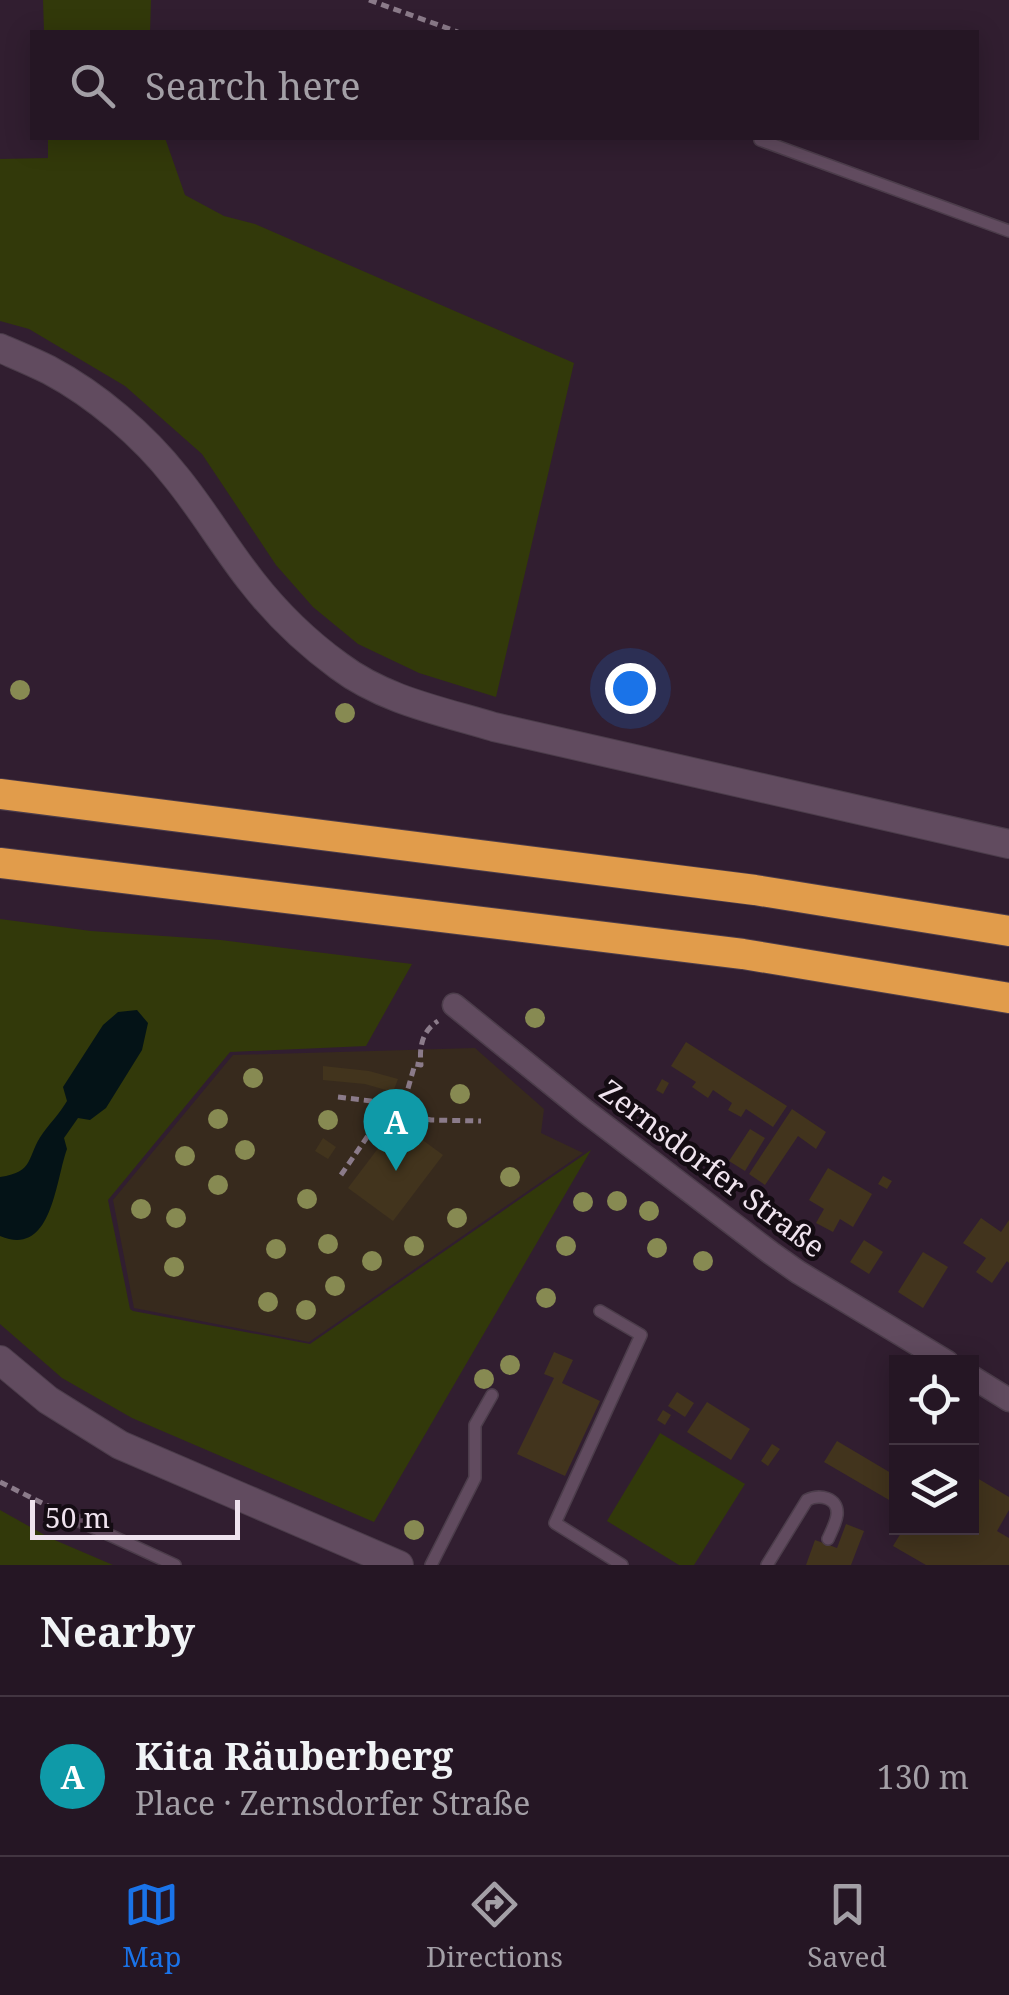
<!DOCTYPE html>
<html lang="en">
<head>
<meta charset="utf-8">
<style>
	body { margin:0; font-family:"Noto Serif",serif; background:#312331; color:#f1f3f6 }
	.controls { position:absolute; right:30px; bottom:30px; display:grid; overflow:hidden; border-radius:0px; box-shadow:0 5px 25px #0003 }
	.controls button { width:90px; height:90px; display:grid; place-items:center; padding:0; border:0; border-bottom:2px solid #423541; background:#251624; color:#f1f3f6; font:50px sans-serif }
	.scale { position:absolute; left:30px; bottom:25px; width:210px; box-sizing:border-box; padding-left:10px; border:5px solid #efe3ee; border-top:0; font-size:28px; line-height:35px; white-space:nowrap; color:#efe3ee; -webkit-text-stroke:8px #140c13; paint-order:stroke }
	.you { position:absolute; left:630px; top:688px; width:35px; height:35px; margin:-25px; border:8px solid #fff; border-radius:50%; background:#1a73e8; box-shadow:0 0 0 15px #1a73e833 }
	.badge { display:grid; place-items:center; width:65px; height:65px; border-radius:50%; background:#1a73e8; color:#fff; font-size:32px; font-weight:700 }
	.pin { position:absolute; translate:-50% -82px; filter:drop-shadow(0 2px 5px #0008) }
	.pin::after { content:''; position:absolute; top:52px; width:35px; height:30px; background:inherit; clip-path:polygon(0 0,100% 0,50% 100%) }
	.list { margin:0; padding:0; list-style:none }
	h2 { display:flex; justify-content:space-between; align-items:center; height:130px; margin:0; padding:0 40px; font-size:42px }
	h2 small { font-size:32px; font-weight:400; color:#a39fa6 }
	.list li { display:grid; grid-template-columns:65px 1fr auto; gap:30px; align-items:center; box-sizing:border-box; height:160px; padding:0 40px; border-top:2px solid #423541 }
	.list b { display:block; font-size:38px; white-space:nowrap }
	.list p { margin:0; font-size:32px; white-space:nowrap; color:#a39fa6 }
	.list em { font-size:32px; font-style:normal; color:#a39fa6 }
	.icon { flex:none; width:55px; height:55px; fill:none; stroke:currentColor; stroke-width:2; stroke-linecap:round; stroke-linejoin:round }
	.map { position:relative; flex:none; width:1009px; height:1565px; overflow:hidden }
	.search { position:absolute; background:#251624; box-shadow:0 5px 25px #0003; left:30px; right:30px; top:30px; height:110px; display:flex; align-items:center; gap:25px; box-sizing:border-box; padding:0 35px; border-radius:0px; color:#a39fa6; font-size:38px }
	.sheet { height:290px; background:#251624 }
	nav { display:flex; justify-content:space-around; align-items:center; box-sizing:border-box; height:140px; border-top:2px solid #423541; background:#251624; font-size:28px; color:#a39fa6 }
	nav a { display:grid; justify-items:center; gap:5px }
	nav .on { color:#1a73e8 }
	.map>svg:first-child { display:block }
	.education { fill:#372a1d }
	.green { fill:#32390a }
	.water { fill:#041317 }
	.building { fill:#42341d }
	.lines { fill:none; stroke-linecap:round; stroke-linejoin:round }
	.service-casing { stroke:#4c3d4b; stroke-width:14 }
	.minor-casing { stroke:#4c3d4b; stroke-width:25 }
	.tertiary-casing { stroke:#4c3d4b; stroke-width:30 }
	.secondary-casing { stroke:#4c3d4b; stroke-width:30 }
	.motorway-casing { stroke:#4c3d4b; stroke-width:32 }
	.path { stroke:#8b7b8a; stroke-width:5; stroke-dasharray:8 5; stroke-linecap:butt }
	.service { stroke:#614b5f; stroke-width:11 }
	.minor { stroke:#614b5f; stroke-width:22 }
	.tertiary { stroke:#614b5f; stroke-width:28 }
	.secondary { stroke:#614b5f; stroke-width:28 }
	.motorway { stroke:#e19c4b; stroke-width:30 }
	.tree { fill:#878a52 }
	.labels { text-anchor:middle; dominant-baseline:central; stroke-width:9; stroke-linejoin:round; paint-order:stroke }
	.street-label { font-size:30px; fill:#efe3ee; stroke:#140c13 }
</style>
</head>
<body>
<div class="map">
<svg width="1009" height="1565" viewBox="0 0 1009 1565">
	<rect width="100%" height="100%" fill="#311e30"/>
	<path class="education" d="M475 1048 544 1109 541 1133 583 1153 309 1342 134 1308 113 1200 233 1055Z"/>
	<g class="green">
		<path d="M43 0H151L150 32H44Z"/>
		<path d="M48 138H165L185 195 224 216 255 224 574 363 496 697 419 673 358 644 313 607 276 565 202 454 125 386 29 329 0 321V159L48 158Z"/>
		<path d="M0 919 91 931 221 940 412 964 366 1046 230 1052 108 1200 130 1309 133 1311 310 1344 591 1150 374 1522 132 1418 62 1378 0 1324Z"/>
		<path d="M660 1433 745 1484 694 1565H679L607 1521Z"/>
		<path d="M0 1510 50 1538 113 1565H0Z"/>
	</g>
	<path class="water" d="M137 1010 148 1023 142 1050 106 1108 90 1120 78 1118 64 1138 67 1149C55 1182 52 1258 0 1236V1177C36 1172 26 1156 43 1133 51 1122 60 1113 67 1101L63 1087 103 1025 118 1012Z"/>
	<g class="building">
		<path d="M686 1042 787 1106 773 1127 746 1109 741 1117 728 1110 732 1103 713 1090 708 1098 692 1087 696 1082 671 1066Z"/>
		<path d="M323 1066 369 1071 398 1079 393 1092 365 1084 323 1080Z"/>
		<path d="M662 1079 669 1083 663 1094 656 1090Z"/>
		<path d="M792 1109 826 1132 816 1149 798 1136 765 1185 749 1174Z"/>
		<path d="M398 1122 443 1155 393 1221 348 1188Z"/>
		<path d="M750 1129 765 1138 745 1171 729 1161Z"/>
		<path d="M323 1138 336 1147 328 1159 315 1151Z"/>
		<path d="M828 1168 872 1194 853 1227 840 1219 833 1232 816 1223 824 1209 809 1200Z"/>
		<path d="M883 1176 892 1181 887 1189 878 1184Z"/>
		<path d="M981 1218 1001 1232 1009 1220V1263L1007 1261 992 1283 976 1272 986 1258 963 1243Z"/>
		<path d="M864 1240 883 1252 869 1274 850 1262Z"/>
		<path d="M923 1252 948 1267 923 1308 898 1292Z"/>
		<path d="M554 1352 573 1360 562 1383 600 1401 565 1476 517 1454 554 1378 544 1374Z"/>
		<path d="M677 1392 694 1403 685 1417 668 1406Z"/>
		<path d="M707 1402 750 1429 731 1460 687 1432Z"/>
		<path d="M663 1410 671 1415 665 1425 657 1420Z"/>
		<path d="M837 1441 896 1476V1504L824 1462Z"/>
		<path d="M772 1444 780 1449 768 1466 761 1461Z"/>
		<path d="M972 1475 1009 1497V1510L997 1531 1009 1538V1565H926L893 1546 904 1528H972Z"/>
		<path d="M846 1524 864 1531 851 1565H806L815 1540 837 1548Z"/>
	</g>
	<g class="lines">
		<defs>
			<g id="service">
				<path d="M760 140 1009 231"/>
				<path d="M600 1311 641 1335 555 1523 622 1565"/>
				<path d="M66 1515 175 1565"/>
				<path d="M431 1565 475 1478V1425L492 1395"/>
				<path d="M767 1565 807 1500C819 1494 839 1497 837 1515 836 1523 831 1532 828 1539"/>
			</g>
			<g id="minor">
				<path d="M454 1005 585 1111 771 1253 798 1272 947 1362"/>
				<path d="M972 1377 1009 1400"/>
			</g>
			<path id="tertiary" d="M0 1360 48 1400 120 1445 399 1565"/>
			<path id="secondary" d="M0 348C16 355 33 362 49 370 96 395 143 435 176 477 203 510 225 548 252 582 277 614 306 642 339 666 384 700 441 711 494 727L1009 844"/>
			<g id="motorway">
				<path d="M0 794 755 890 1009 931"/>
				<path d="M0 863 743 954 1009 998"/>
			</g>
		</defs>
		<use href="#service" class="service-casing"/>
		<use href="#minor" class="minor-casing"/>
		<use href="#tertiary" class="tertiary-casing"/>
		<use href="#secondary" class="secondary-casing"/>
		<use href="#motorway" class="motorway-casing"/>
		<g class="path">
			<path d="M369 0 458 32"/>
			<path d="M338 1097 371 1101 401 1113 415 1064 421 1065C419 1047 422 1031 438 1021"/>
			<path d="M401 1113 431 1120 481 1121"/>
			<path d="M341 1175 387 1108"/>
			<path d="M0 1482 50 1507"/>
		</g>
		<use href="#service" class="service"/>
		<use href="#minor" class="minor"/>
		<use href="#tertiary" class="tertiary"/>
		<use href="#secondary" class="secondary"/>
		<use href="#motorway" class="motorway"/>
	</g>
	<g class="tree">
		<circle cx="20" cy="690" r="10"/>
		<circle cx="345" cy="713" r="10"/>
		<circle cx="535" cy="1018" r="10"/>
		<circle cx="253" cy="1078" r="10"/>
		<circle cx="460" cy="1094" r="10"/>
		<circle cx="218" cy="1119" r="10"/>
		<circle cx="328" cy="1120" r="10"/>
		<circle cx="245" cy="1150" r="10"/>
		<circle cx="185" cy="1156" r="10"/>
		<circle cx="510" cy="1177" r="10"/>
		<circle cx="218" cy="1185" r="10"/>
		<circle cx="307" cy="1199" r="10"/>
		<circle cx="617" cy="1201" r="10"/>
		<circle cx="583" cy="1202" r="10"/>
		<circle cx="141" cy="1209" r="10"/>
		<circle cx="649" cy="1211" r="10"/>
		<circle cx="176" cy="1218" r="10"/>
		<circle cx="457" cy="1218" r="10"/>
		<circle cx="328" cy="1244" r="10"/>
		<circle cx="414" cy="1246" r="10"/>
		<circle cx="566" cy="1246" r="10"/>
		<circle cx="657" cy="1248" r="10"/>
		<circle cx="276" cy="1249" r="10"/>
		<circle cx="372" cy="1261" r="10"/>
		<circle cx="703" cy="1261" r="10"/>
		<circle cx="174" cy="1267" r="10"/>
		<circle cx="335" cy="1286" r="10"/>
		<circle cx="546" cy="1298" r="10"/>
		<circle cx="268" cy="1302" r="10"/>
		<circle cx="306" cy="1310" r="10"/>
		<circle cx="510" cy="1365" r="10"/>
		<circle cx="484" cy="1379" r="10"/>
		<circle cx="414" cy="1530" r="10"/>
	</g>
	<g class="labels">
		<g class="street-label">
			<text transform="translate(713 1168) rotate(37)">Zernsdorfer Straße</text>
		</g>
	</g>
</svg>
<div class="controls">
<button><svg class="icon" aria-label="locate" viewBox="0 0 24 24"><circle cx="12" cy="12" r="6"/><path d="M12 2v4M12 18v4M2 12h4M18 12h4"/></svg></button>
<button><svg class="icon" aria-label="layers" viewBox="0 0 24 24"><path d="M12 4l9 5-9 5-9-5zM3 14l9 5 9-5"/></svg></button>
</div>
<div class="scale">50 m</div>
<div class="you"></div>
<div class="pin badge" style="left:396px;top:1171px;background:#0f9aa8">A</div>
<div class="search"><svg class="icon" aria-label="search" viewBox="0 0 24 24"><circle cx="10" cy="10" r="6"/><path d="M15 15l6 6"/></svg>Search here</div>
</div>
<section class="sheet">
<h2>Nearby<small></small></h2>
<ul class="list">
<li><span class="badge" style="background:#0f9aa8">A</span><div><b>Kita Räuberberg</b><p>Place · Zernsdorfer Straße</p></div><em>130 m</em></li>
</ul>
</section>
<nav>
<a class="on"><svg class="icon" aria-label="map" viewBox="0 0 24 24"><path d="M3 6l6-2 6 2 6-2v14l-6 2-6-2-6 2zM9 4v14M15 6v14"/></svg>Map</a>
<a><svg class="icon" aria-label="directions" viewBox="0 0 24 24"><path d="M12 3l9 9-9 9-9-9zM9 14v-3h6M13 9l2 2-2 2"/></svg>Directions</a>
<a><svg class="icon" aria-label="saved" viewBox="0 0 24 24"><path d="M7 4h10v16l-5-4-5 4z"/></svg>Saved</a>
</nav>
</body>
</html>
